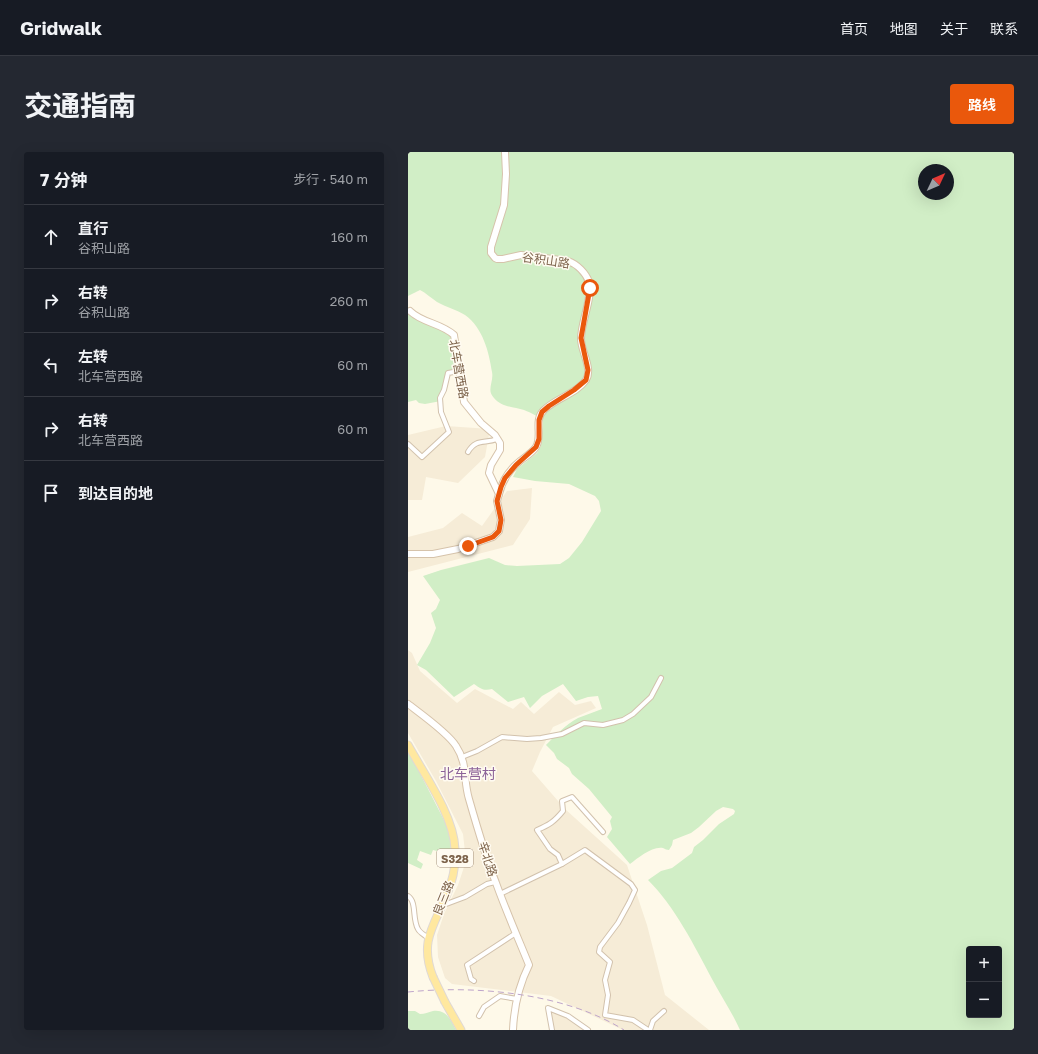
<!DOCTYPE html>
<html lang="zh">
<head>
<meta charset="utf-8">
<style>
	body { margin:0; font-family:"Golos Text","Noto Sans SC",sans-serif; background:#242831; color:#f1f3f6 }
	.controls { position:absolute; right:12px; bottom:12px; display:grid; overflow:hidden; border-radius:4px; box-shadow:0 4px 16px #0002 }
	.controls button { width:36px; height:36px; display:grid; place-items:center; padding:0; border:0; border-bottom:1px solid #363941; background:#171b24; color:#f1f3f6; font:20px sans-serif }
	.compass { position:absolute; left:510px; top:12px; width:36px; height:36px; border-radius:50%; background:#171b24; box-shadow:0 4px 16px #0002; rotate:46deg }
	.stop { position:absolute; width:12px; height:12px; margin:-9px; border:3px solid #ea580c; border-radius:50%; background:#fff }
	.stop.end { background:#ea580c; border-color:#fff; box-shadow:0 1px 4px #0008 }
	.list { margin:0; padding:0; list-style:none }
	h2 { display:flex; justify-content:space-between; align-items:center; height:52px; margin:0; padding:0 16px; font-size:17px }
	h2 small { font-size:13px; font-weight:400; color:#9ea1a6 }
	.list li { display:grid; grid-template-columns:26px 1fr auto; gap:12px; align-items:center; box-sizing:border-box; height:64px; padding:0 16px; border-top:1px solid #363941 }
	.list b { display:block; font-size:15px; white-space:nowrap }
	.list p { margin:0; font-size:13px; white-space:nowrap; color:#9ea1a6 }
	.list em { font-size:13px; font-style:normal; color:#9ea1a6 }
	.icon { flex:none; width:22px; height:22px; fill:none; stroke:currentColor; stroke-width:2; stroke-linecap:round; stroke-linejoin:round }
	.map { position:relative; flex:none; width:606px; height:878px; overflow:hidden; border-radius:4px }
	header { display:flex; align-items:center; gap:24px; box-sizing:border-box; height:56px; padding:0 20px; background:#171b24; border-bottom:1px solid #363941 }
	header strong { font-size:19px }
	nav { display:flex; gap:22px; margin-inline-start:auto; font-size:14px }
	.intro { display:flex; align-items:center; justify-content:space-between; box-sizing:border-box; height:96px; padding:0 24px }
	h1 { margin:0; font-size:28px }
	.button { padding:10px 18px; border-radius:4px; background:#ea580c; color:#fff; font-size:14px; font-weight:700 }
	main { display:flex; gap:24px; padding:0 24px }
	aside { flex:1; background:#171b24; border-radius:4px; box-shadow:0 4px 16px #0002 }
	.map>svg:first-child { display:block }
	.residential { fill:#f6ecd7 }
	.green { fill:#d1eec6; fill-rule:evenodd }
	.lines { fill:none; stroke-linecap:round; stroke-linejoin:round }
	.street-casing { stroke:#d2c2ad; stroke-width:6 }
	.secondary-casing { stroke:#d6c3ab; stroke-width:8 }
	.primary-casing { stroke:#e0d9d4; stroke-width:9 }
	.street { stroke:#fff; stroke-width:4 }
	.secondary { stroke:#fff; stroke-width:6 }
	.primary { stroke:#ffe89f; stroke-width:7 }
	.rail { stroke:#bea5ca; stroke-width:1; stroke-dasharray:6 4; stroke-linecap:butt }
	.primary-bridge-casing { stroke:#e0d9d4; stroke-width:9; stroke-linecap:butt }
	.primary-bridge { stroke:#ffe89f; stroke-width:7 }
	.route { stroke:#ea580c; stroke-width:5 }
	.labels { text-anchor:middle; dominant-baseline:central; stroke-width:3; stroke-linejoin:round; paint-order:stroke }
	.shield { fill:#fffbf1; stroke:#a3907c; stroke-width:1 }
	.shield-label { font-size:11px; font-weight:bold; fill:#7c624a }
	.street-label { font-size:12px; fill:#7c624a; stroke:#fffbf1 }
	.quarter-label { font-size:14px; fill:#8c6298; stroke:#fffbf1 }
</style>
</head>
<body>
<header>
<strong>Gridwalk</strong>
<nav><a>首页</a><a>地图</a><a>关于</a><a>联系</a></nav>
</header>
<div class="intro"><h1>交通指南</h1><a class="button">路线</a></div>
<main>
<aside>
<h2>7 分钟<small>步行 · 540 m</small></h2>
<ul class="list">
<li><svg class="icon" aria-label="ahead" viewBox="0 0 24 24"><path d="M12 20V5M6 11l6-6 6 6"/></svg><div><b>直行</b><p>谷积山路</p></div><em>160 m</em></li>
<li><svg class="icon" aria-label="right" viewBox="0 0 24 24"><path d="M7 20v-9h11M14 6l5 5-5 5"/></svg><div><b>右转</b><p>谷积山路</p></div><em>260 m</em></li>
<li><svg class="icon" aria-label="left" viewBox="0 0 24 24"><path d="M17 20v-9H6M10 6l-5 5 5 5"/></svg><div><b>左转</b><p>北车营西路</p></div><em>60 m</em></li>
<li><svg class="icon" aria-label="right" viewBox="0 0 24 24"><path d="M7 20v-9h11M14 6l5 5-5 5"/></svg><div><b>右转</b><p>北车营西路</p></div><em>60 m</em></li>
<li><svg class="icon" aria-label="arrive" viewBox="0 0 24 24"><path d="M6 21V4h12l-3 4 3 4H6"/></svg><div><b>到达目的地</b></div></li>
</ul>
</aside>
<div class="map">
<svg width="606" height="878" viewBox="0 0 606 878">
	<rect width="100%" height="100%" fill="#fef9e9"/>
	<g class="residential">
		<path d="M38 274 82 277 77 305 50 331 18 325 14 348H0V283Z"/>
		<path d="M124 336 122 367 105 393 0 420V385L35 376 54 361 74 374 99 339Z"/>
		<path d="M0 498 4 501 12 519 49 551 67 537 105 557 113 550 126 562 151 540 167 553 183 549 188 556 145 575 132 600 124 619 157 657 219 713 239 773 257 843 301 878H215L143 844 44 832 37 826 30 805 29 783 36 762 50 733 58 709 55 682 28 629 0 581Z"/>
		<path d="M137 853 182 878H142Z"/>
	</g>
	<g class="green">
		<path d="M0 0H606V878H332C324 860 313 844 304 827 286 793 267 755 240 728L253 719 264 716 284 701 286 695 295 688 311 672 326 662 327 659 325 657 315 655 308 659 291 675 283 681 265 688 264 693 261 698C259 698 257 697 255 696 244 694 230 706 222 712L199 685 204 677 202 669 204 665 181 637 164 622 161 616 149 607 146 601 138 593C148 583 157 573 170 566 178 563 186 560 194 557L190 544 180 545 168 549 155 532 134 544 122 556 116 545 100 550 84 537C76 539 73 537 66 532L46 545 18 518 9 513 22 491 28 476 23 461 28 457 32 448 15 424 33 418 81 406 97 413 109 414 152 412 161 406 174 390 193 359 191 349 187 344 161 332 127 329 105 325 109 317 129 301 133 294 135 269C129 264 124 261 116 258 106 255 93 255 86 246 78 238 86 230 84 220 81 200 75 176 57 163 49 158 38 155 29 150 23 146 18 141 12 138L0 144ZM516 18H540V42H516ZM561 797H591V863H561Z"/>
		<path d="M0 156 7 161 43 182 51 216 43 218 32 241 33 249 17 252 11 251 8 248 0 250Z"/>
		<path d="M0 598 37 670C41 679 47 694 40 702L25 698 23 703 12 699 9 708 15 712 13 717 0 711Z"/>
		<path d="M0 859H7L12 862C17 862 20 860 25 859 38 857 43 868 48 878H0Z"/>
	</g>
	<g class="lines">
		<defs>
			<g id="street">
				<path d="M0 292 14 305 41 280 33 260 32 246 36 238 40 221 51 219"/>
				<path d="M60 300C68 286 77 292 89 287"/>
				<path d="M54 605 69 599 94 585 119 587 133 586 154 582 176 571 195 573 215 568 225 562 243 545 253 526"/>
				<path d="M154 712 150 703 142 697 129 678C141 673 146 670 155 659L154 649 164 645 195 680"/>
				<path d="M92 742 154 712 177 698 223 732 227 738 221 751 210 771 192 795 191 800 202 810 197 828 200 843 197 863 225 868 240 878"/>
				<path d="M0 744C9 750 4 767 10 777 12 781 17 783 20 786"/>
				<path d="M33 754 57 745 79 732 87 730"/>
				<path d="M66 829 63 827 59 813 108 781"/>
				<path d="M71 864 76 855 92 844 109 847"/>
				<path d="M144 878 140 856 160 864 180 878"/>
				<path d="M242 878 245 869 256 859"/>
			</g>
			<g id="secondary">
				<path d="M91 342C94 329 101 318 112 309 117 305 124 301 128 295 135 284 125 268 136 258 148 246 168 242 178 228 185 217 173 199 173 187 173 170 185 145 181 130 178 121 169 112 160 109L113 103 95 107H89L87 106 83 101V95L96 53 98 22 97 0"/>
				<path d="M0 402H25L50 397 85 385 91 379 92 373 93 368 89 349 91 342 81 321 83 313 92 298V291L87 283 73 271 56 250 46 183C33 171 14 171 2 159"/>
				<path d="M0 552C13 562 40 581 48 594 60 612 55 627 61 647 69 675 77 703 88 731 98 759 110 786 121 813 111 833 106 855 105 878"/>
			</g>
			<g id="primary">
				<path d="M0 593C16 622 46 664 47 697 48 712 45 728 39 742 26 774 11 789 25 825"/>
				<path d="M37 850 53 878"/>
			</g>
		</defs>
		<use href="#street" class="street-casing"/>
		<use href="#secondary" class="secondary-casing"/>
		<use href="#primary" class="primary-casing"/>
		<use href="#street" class="street"/>
		<use href="#secondary" class="secondary"/>
		<use href="#primary" class="primary"/>
		<path class="rail" d="M0 840C68 833 157 841 216 878"/>
		<defs>
			<path id="primary-bridge" d="M25 825 37 850"/>
		</defs>
		<use href="#primary-bridge" class="primary-bridge-casing"/>
		<use href="#primary-bridge" class="primary-bridge"/>
	</g>
	<g class="lines">
		<path class="route" d="M60 394 85 385 91 379 93 368 89 349 93 335 97 326 108 313 128 295 131 287V268L134 260 141 254 166 238 178 228 180 218 173 186 182 136"/>
	</g>
	<g class="labels">
		<rect class="shield" x="29" y="697" width="36" height="18" rx="3"/>
		<g class="shield-label">
			<text x="47" y="706">S328</text>
		</g>
		<g class="street-label">
			<text transform="translate(138 108) rotate(8)">谷积山路</text>
			<text transform="translate(51 217) rotate(80)">北车营西路</text>
			<text transform="translate(80 707) rotate(72)">辛北路</text>
			<text transform="translate(35 746) rotate(-68)">良三路</text>
		</g>
		<g class="quarter-label">
			<text x="60" y="621">北车营村</text>
		</g>
	</g>
</svg>
<div class="controls">
<button>+</button>
<button>−</button>
</div>
<svg class="compass" viewBox="-18 -18 36 36"><path d="M0-13l5 13h-10z" fill="#e53935"/><path d="M0 13l5-13h-10z" fill="#9ea1a6"/></svg>
<div class="stop" style="left:182px;top:136px"></div>
<div class="stop end" style="left:60px;top:394px"></div>
</div>
</main>
</body>
</html>
